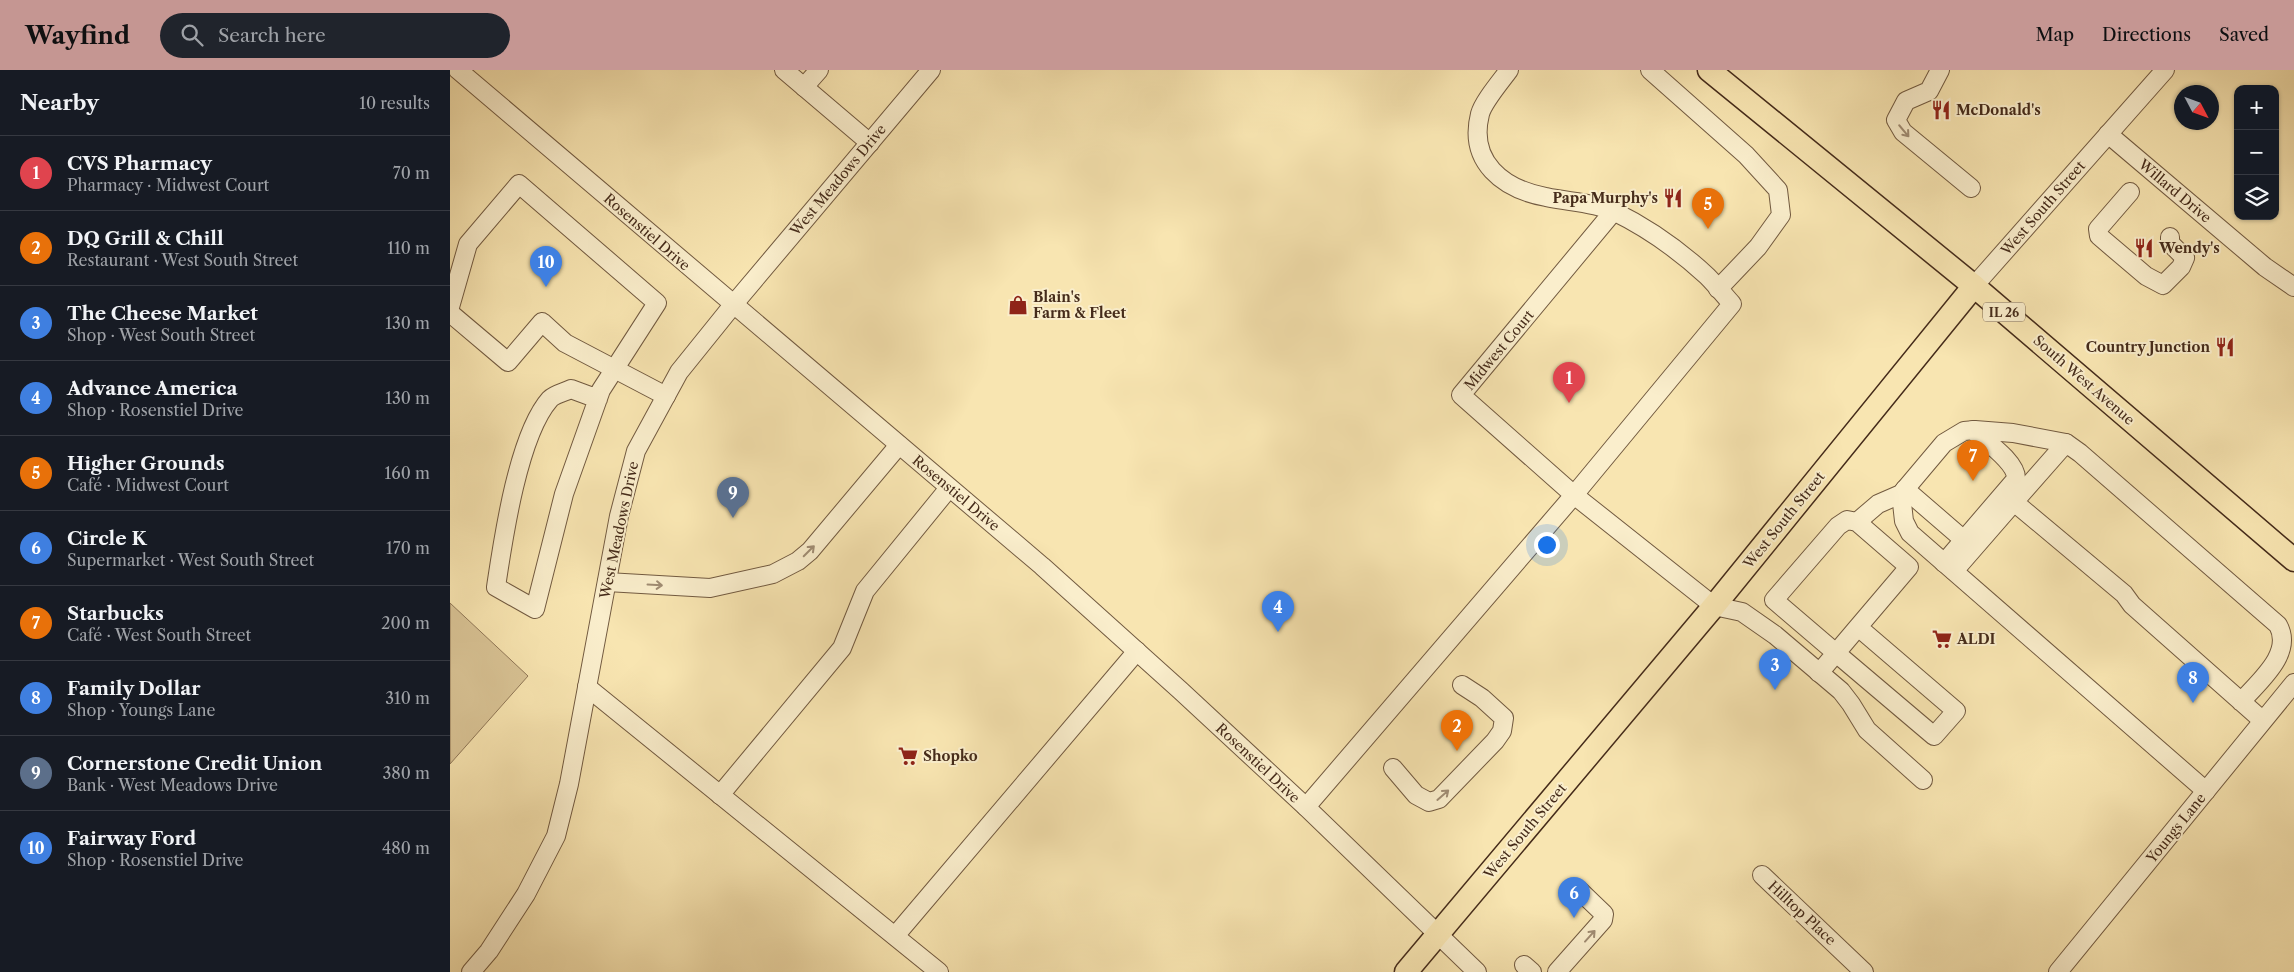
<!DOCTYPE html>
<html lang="en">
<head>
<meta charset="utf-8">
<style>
	body { margin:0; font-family:"Libre Caslon Text",serif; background:#20242c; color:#f1f3f6 }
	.controls { position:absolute; right:15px; top:15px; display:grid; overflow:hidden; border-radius:10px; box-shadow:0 1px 4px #0004 }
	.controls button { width:45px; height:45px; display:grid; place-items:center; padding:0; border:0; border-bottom:1px solid #363941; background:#171b24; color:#f1f3f6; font:25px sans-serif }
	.compass { position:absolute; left:1724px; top:15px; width:45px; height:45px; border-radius:50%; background:#171b24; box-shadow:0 1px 4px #0004; rotate:131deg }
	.you { position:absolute; left:1096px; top:474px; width:18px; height:18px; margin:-12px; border:4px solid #fff; border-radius:50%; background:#1a73e8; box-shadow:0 0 0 8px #1a73e833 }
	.badge { display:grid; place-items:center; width:32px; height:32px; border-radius:50%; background:#c59692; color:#fff; font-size:16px; font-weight:700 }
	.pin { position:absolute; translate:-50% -41px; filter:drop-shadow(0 1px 2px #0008) }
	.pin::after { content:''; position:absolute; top:26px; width:18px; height:15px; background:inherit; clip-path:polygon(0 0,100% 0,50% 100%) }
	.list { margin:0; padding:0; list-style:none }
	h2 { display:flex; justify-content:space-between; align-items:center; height:65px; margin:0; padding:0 20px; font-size:21px }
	h2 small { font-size:16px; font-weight:400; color:#9ea1a6 }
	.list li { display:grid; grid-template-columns:32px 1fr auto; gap:15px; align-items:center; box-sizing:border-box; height:75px; padding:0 20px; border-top:1px solid #363941 }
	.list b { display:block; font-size:19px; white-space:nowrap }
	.list p { margin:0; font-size:16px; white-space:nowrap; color:#9ea1a6 }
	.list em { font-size:16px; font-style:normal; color:#9ea1a6 }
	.icon { flex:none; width:28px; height:28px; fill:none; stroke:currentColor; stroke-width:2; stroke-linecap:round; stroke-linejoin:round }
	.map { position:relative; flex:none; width:1844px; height:902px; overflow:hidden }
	header { display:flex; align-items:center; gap:30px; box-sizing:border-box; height:70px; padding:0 25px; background:#c59692; color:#111 }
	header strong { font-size:24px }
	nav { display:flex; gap:28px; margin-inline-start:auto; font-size:18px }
	.search { width:350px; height:45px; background:#20242c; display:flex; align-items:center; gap:12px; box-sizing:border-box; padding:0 18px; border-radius:28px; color:#9ea1a6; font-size:19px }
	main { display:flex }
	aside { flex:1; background:#171b24 }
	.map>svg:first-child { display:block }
	.green { fill:#dac597; stroke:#907858 }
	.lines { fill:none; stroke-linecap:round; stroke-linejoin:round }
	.minor-casing { stroke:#725a40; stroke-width:20 }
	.major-casing { stroke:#452b1a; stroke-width:25 }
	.minor { stroke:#faeecc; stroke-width:18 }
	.major { stroke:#f8e5b1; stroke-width:22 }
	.oneway { stroke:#a08c73 }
	.labels { text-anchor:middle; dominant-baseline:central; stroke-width:4; stroke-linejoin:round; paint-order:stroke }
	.shield { fill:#faeecc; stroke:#7b664f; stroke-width:1 }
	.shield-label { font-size:12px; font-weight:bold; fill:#452b1a }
	.poi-label { font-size:14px; font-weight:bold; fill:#452b1a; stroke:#faeecc; text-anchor:start }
	.street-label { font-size:14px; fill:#452b1a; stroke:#faeecc }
</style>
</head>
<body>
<header>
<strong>Wayfind</strong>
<div class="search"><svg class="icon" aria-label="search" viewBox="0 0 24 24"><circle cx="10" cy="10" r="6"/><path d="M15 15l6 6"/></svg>Search here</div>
<nav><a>Map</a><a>Directions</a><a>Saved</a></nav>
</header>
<main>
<aside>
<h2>Nearby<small>10 results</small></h2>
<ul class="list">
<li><span class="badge" style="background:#e0444e">1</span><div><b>CVS Pharmacy</b><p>Pharmacy · Midwest Court</p></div><em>70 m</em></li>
<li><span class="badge" style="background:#e8710a">2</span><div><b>DQ Grill &amp; Chill</b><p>Restaurant · West South Street</p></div><em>110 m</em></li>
<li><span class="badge" style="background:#3f7fe0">3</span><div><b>The Cheese Market</b><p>Shop · West South Street</p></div><em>130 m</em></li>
<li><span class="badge" style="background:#3f7fe0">4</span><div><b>Advance America</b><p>Shop · Rosenstiel Drive</p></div><em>130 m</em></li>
<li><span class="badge" style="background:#e8710a">5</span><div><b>Higher Grounds</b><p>Café · Midwest Court</p></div><em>160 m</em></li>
<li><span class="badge" style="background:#3f7fe0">6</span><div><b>Circle K</b><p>Supermarket · West South Street</p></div><em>170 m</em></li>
<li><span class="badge" style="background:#e8710a">7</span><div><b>Starbucks</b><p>Café · West South Street</p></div><em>200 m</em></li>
<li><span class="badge" style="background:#3f7fe0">8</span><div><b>Family Dollar</b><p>Shop · Youngs Lane</p></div><em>310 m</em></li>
<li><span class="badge" style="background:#5c6f8a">9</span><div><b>Cornerstone Credit Union</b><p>Bank · West Meadows Drive</p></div><em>380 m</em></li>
<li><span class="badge" style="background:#3f7fe0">10</span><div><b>Fairway Ford</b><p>Shop · Rosenstiel Drive</p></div><em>480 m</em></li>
</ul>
</aside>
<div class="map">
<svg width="1844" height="902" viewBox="0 0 1844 902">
	<rect width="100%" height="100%" fill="#f8e5b1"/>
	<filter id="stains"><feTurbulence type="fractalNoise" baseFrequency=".004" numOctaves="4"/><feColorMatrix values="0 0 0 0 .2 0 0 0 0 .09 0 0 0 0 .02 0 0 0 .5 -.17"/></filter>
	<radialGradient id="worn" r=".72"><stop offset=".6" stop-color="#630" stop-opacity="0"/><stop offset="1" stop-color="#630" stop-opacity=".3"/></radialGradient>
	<path class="green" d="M0 533 78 606 0 694Z"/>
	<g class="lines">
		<defs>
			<g id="minor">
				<path d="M8 0 592 496 731 621 856 737 1027 902"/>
				<path d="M334 0 420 73"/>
				<path d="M1059 0C1051 11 1033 32 1030 44 1018 92 1053 119 1096 127 1118 132 1142 132 1163 141 1196 157 1230 181 1257 206 1266 215 1274 225 1282 234L1124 425 1264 536 1292 542 1325 565 1391 621 1401 634 1417 660 1473 710"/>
				<path d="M1200 0 1296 85 1328 120 1331 145 1308 177 1268 219"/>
				<path d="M1490 0 1479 21 1456 31 1446 50 1453 62 1521 118"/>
				<path d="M354 17 369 0"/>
				<path d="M1658 64 1815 197 1844 217"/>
				<path d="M1680 122 1648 159 1649 166 1696 206 1713 215 1731 197 1735 188 1720 173V167"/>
				<path d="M1524 216 1715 0"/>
				<path d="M0 237 18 174 69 114 207 233 151 320 114 424 85 539 46 517C53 470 68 365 100 329 105 324 115 322 121 319L148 329"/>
				<path d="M0 243 58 292 92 252 115 273 216 326"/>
				<path d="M1455 419 1514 470"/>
				<path d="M1451 424 1454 451 1460 463 1756 721"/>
				<path d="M1407 452 1428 434 1451 424 1494 373 1514 361 1525 360 1563 363 1616 373"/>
				<path d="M1494 493 1566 409C1567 392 1535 371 1523 360"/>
				<path d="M1504 501 1564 432"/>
				<path d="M157 512 260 518 323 504 348 491 360 481 449 375"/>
				<path d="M1369 603 1386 583 1484 666 1506 641 1408 557 1459 497 1407 452 1397 450 1388 456 1324 530 1386 583 1408 557"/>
				<path d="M137 617 489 902"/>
				<path d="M1791 632C1808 612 1844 584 1828 555L1630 383 1616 373 1564 432 1674 524 1682 535 1812 650"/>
				<path d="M943 698 966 725 979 732 989 729 1045 671 1052 661 1054 648 1032 628 1012 615"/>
				<path d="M270 725 392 578 415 521 499 418"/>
				<path d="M856 737 1124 425 1011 325 1163 142"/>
				<path d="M1312 805 1414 902"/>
				<path d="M445 866 687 581"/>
				<path d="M1074 895 1082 902"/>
				<path d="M21 902 39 881 76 824 106 766 119 714 169 446 186 381 229 302 283 235 481 0"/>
				<path d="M1107 902 1153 850 1154 844 1129 820"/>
				<path d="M1608 902 1844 613"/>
			</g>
			<g id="major">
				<path d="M1259 0 1524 216 1844 490"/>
				<path d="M956 902 1264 536 1524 216"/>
			</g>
		</defs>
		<use href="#minor" class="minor-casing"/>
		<use href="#major" class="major-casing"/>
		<use href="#minor" class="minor"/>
		<use href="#major" class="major"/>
	</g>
	<defs><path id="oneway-shaft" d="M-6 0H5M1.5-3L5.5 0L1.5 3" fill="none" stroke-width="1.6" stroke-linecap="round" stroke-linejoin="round" transform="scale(1.25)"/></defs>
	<g class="oneway">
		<use href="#oneway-shaft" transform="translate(1454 61) rotate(50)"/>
		<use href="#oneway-shaft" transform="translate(359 481) rotate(-45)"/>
		<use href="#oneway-shaft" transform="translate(205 515) rotate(3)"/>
		<use href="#oneway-shaft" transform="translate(993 725) rotate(-41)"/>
		<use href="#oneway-shaft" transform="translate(1140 866) rotate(-48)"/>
	</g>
	<defs>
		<symbol id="restaurant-bare" viewBox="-9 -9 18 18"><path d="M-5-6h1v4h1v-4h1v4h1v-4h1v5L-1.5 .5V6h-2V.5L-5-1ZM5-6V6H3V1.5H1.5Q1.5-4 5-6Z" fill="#8f2418" stroke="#faeecc" stroke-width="2.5" paint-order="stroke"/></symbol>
		<symbol id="shop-bare" viewBox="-9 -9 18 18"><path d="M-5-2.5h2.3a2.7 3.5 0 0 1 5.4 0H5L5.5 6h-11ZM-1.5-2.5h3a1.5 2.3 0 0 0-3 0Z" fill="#8f2418" stroke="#faeecc" stroke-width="2.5" paint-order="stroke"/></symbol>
		<symbol id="supermarket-bare" viewBox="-9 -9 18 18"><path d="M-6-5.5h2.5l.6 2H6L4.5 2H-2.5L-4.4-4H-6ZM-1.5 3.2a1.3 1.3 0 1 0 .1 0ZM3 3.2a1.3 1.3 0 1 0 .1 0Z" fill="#8f2418" stroke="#faeecc" stroke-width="2.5" paint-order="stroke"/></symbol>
	</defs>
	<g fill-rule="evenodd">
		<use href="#restaurant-bare" x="1477" y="26" width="28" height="28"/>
		<use href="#restaurant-bare" x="1209" y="114" width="28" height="28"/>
		<use href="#restaurant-bare" x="1680" y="164" width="28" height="28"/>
		<use href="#shop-bare" x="554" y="221" width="28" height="28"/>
		<use href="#restaurant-bare" x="1761" y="263" width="28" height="28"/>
		<use href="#supermarket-bare" x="1478" y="555" width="28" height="28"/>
		<use href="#supermarket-bare" x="444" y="672" width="28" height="28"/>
	</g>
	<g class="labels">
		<rect class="shield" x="1533" y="232.5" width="42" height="19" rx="4"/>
		<g class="shield-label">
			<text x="1554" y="242">IL 26</text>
		</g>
		<g class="poi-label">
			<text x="1506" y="40">McDonald's</text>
			<text x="1208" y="128" text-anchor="end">Papa Murphy's</text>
			<text x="1709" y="178">Wendy's</text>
			<text x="583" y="227">Blain's<tspan x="583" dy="16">Farm &amp; Fleet</tspan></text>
			<text x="1760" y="277" text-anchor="end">Country Junction</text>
			<text x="1507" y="569">ALDI</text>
			<text x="473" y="686">Shopko</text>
		</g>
		<g class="street-label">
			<text transform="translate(388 110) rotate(-50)">West Meadows Drive</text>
			<text transform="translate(1725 121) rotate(40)">Willard Drive</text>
			<text transform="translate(1593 138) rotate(-49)">West South Street</text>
			<text transform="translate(197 162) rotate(41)">Rosenstiel Drive</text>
			<text transform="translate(1049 280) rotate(-50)">Midwest Court</text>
			<text transform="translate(1634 310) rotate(41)">South West Avenue</text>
			<text transform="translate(506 423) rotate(40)">Rosenstiel Drive</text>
			<text transform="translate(1334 450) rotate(-51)">West South Street</text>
			<text transform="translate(169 460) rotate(-78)">West Meadows Drive</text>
			<text transform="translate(808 693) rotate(43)">Rosenstiel Drive</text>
			<text transform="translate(1726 758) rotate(-51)">Youngs Lane</text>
			<text transform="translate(1075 761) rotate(-50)">West South Street</text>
			<text transform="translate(1352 843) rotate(43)">Hilltop Place</text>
		</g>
	</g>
	<rect width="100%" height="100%" filter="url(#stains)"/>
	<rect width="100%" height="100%" fill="url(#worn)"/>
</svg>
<div class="controls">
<button>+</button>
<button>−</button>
<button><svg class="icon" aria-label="layers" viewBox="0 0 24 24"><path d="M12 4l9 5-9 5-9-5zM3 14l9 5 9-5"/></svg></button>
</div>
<svg class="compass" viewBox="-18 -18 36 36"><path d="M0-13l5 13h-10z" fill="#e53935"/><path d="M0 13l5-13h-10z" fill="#9ea1a6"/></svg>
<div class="you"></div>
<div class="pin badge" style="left:1119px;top:333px;background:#e0444e">1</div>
<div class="pin badge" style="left:1007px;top:681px;background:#e8710a">2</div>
<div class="pin badge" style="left:1325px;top:620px;background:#3f7fe0">3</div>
<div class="pin badge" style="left:828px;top:562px;background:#3f7fe0">4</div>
<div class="pin badge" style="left:1258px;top:159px;background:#e8710a">5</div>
<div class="pin badge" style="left:1124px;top:848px;background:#3f7fe0">6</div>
<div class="pin badge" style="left:1523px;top:411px;background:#e8710a">7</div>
<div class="pin badge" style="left:1743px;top:633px;background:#3f7fe0">8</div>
<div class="pin badge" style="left:283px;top:448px;background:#5c6f8a">9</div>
<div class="pin badge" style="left:96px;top:217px;background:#3f7fe0">10</div>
</div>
</main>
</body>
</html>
